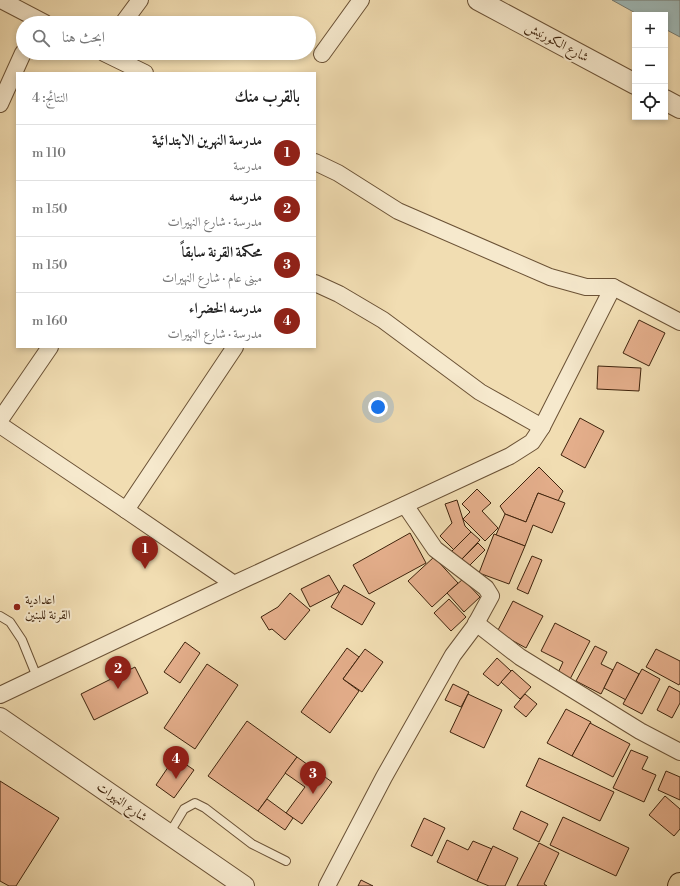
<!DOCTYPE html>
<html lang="ar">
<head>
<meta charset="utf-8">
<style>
	body { margin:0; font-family:"Libre Bodoni",Amiri,serif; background:#f2f2f2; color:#222; direction:rtl }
	.controls { position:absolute; right:12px; top:12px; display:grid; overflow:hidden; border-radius:0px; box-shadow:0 2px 6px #0003 }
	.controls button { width:36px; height:36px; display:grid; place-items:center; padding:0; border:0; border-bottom:1px solid #e0e0e0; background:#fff; color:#222; font:20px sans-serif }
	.you { position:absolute; left:378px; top:407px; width:14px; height:14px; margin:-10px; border:3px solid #fff; border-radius:50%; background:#1a73e8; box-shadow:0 0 0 6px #1a73e833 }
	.badge { display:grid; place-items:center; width:26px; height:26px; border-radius:50%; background:#8f2418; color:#fff; font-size:13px; font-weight:700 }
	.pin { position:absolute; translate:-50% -33px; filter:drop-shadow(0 1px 2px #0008) }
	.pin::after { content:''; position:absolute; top:21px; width:14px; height:12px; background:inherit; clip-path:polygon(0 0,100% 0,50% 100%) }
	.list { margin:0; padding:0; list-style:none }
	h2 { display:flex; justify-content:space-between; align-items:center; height:52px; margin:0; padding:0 16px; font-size:17px }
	h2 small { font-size:13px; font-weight:400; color:#767676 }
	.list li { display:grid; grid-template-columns:26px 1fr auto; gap:12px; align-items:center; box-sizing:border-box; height:56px; padding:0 16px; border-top:1px solid #e0e0e0 }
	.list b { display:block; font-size:15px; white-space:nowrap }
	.list p { margin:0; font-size:13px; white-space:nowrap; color:#767676 }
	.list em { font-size:13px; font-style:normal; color:#767676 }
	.icon { flex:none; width:22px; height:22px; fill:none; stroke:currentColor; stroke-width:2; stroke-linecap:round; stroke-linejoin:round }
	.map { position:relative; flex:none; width:680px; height:886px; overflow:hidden; direction:ltr }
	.search { position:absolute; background:#fff; box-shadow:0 2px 6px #0003; left:16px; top:16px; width:300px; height:44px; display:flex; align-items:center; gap:10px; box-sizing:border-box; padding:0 14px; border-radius:22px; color:#767676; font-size:15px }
	.panel { position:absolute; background:#fff; box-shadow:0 2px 6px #0003; left:16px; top:72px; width:300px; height:276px; border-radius:0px; direction:rtl }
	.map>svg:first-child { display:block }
	.water { fill:#9fb9b7; stroke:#787d73 }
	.building { fill:#e4ae8b; stroke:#3e230c }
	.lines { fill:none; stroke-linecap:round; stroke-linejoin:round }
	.service-casing { stroke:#6b5236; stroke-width:10 }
	.minor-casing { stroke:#6b5236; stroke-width:18 }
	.tertiary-casing { stroke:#6b5236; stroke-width:22 }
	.primary-casing { stroke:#3e230c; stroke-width:24 }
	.service { stroke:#f6e9cd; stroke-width:8 }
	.minor { stroke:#f6e9cd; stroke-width:16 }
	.tertiary { stroke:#f6e9cd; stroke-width:20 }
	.primary { stroke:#f1ddb2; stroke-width:22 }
	.poi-dot { fill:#8f2418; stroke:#f6e9cd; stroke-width:1.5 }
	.labels { text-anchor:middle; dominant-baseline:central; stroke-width:4; stroke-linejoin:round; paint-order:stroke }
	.street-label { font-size:13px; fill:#3e230c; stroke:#f6e9cd }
	.poi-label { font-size:13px; fill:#3e230c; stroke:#f6e9cd; text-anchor:start }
</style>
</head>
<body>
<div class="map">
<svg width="680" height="886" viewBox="0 0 680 886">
	<rect width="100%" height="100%" fill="#f1ddb2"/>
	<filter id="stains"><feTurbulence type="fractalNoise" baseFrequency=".005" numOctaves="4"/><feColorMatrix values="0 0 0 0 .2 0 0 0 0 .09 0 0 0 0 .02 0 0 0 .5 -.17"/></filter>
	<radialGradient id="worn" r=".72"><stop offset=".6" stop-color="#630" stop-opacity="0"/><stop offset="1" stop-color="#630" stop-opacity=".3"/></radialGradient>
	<path class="water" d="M612 0H680V37L665 29V15H639Z"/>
	<g class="building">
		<path d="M639 320 665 333 649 366 623 353Z"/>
		<path d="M598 366 641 368 639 391 597 389Z"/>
		<path d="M580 418 604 431 585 468 561 455Z"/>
		<path d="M539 467 563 491 558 501 538 493 526 522 505 514 500 506Z"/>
		<path d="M477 489 491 503 482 511 498 528 485 541 463 519 470 512 462 504Z"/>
		<path d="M538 493 565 503 552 533 533 525 525 546 496 535 505 514 526 522Z"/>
		<path d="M457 500 465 526 471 532 454 550 440 536 452 523 445 504Z"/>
		<path d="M471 532 480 540 460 561 451 552Z"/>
		<path d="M410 533 426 563 369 594 353 565Z"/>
		<path d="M494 534 525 546 509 584 479 573Z"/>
		<path d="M478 543 485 550 468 567 461 560Z"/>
		<path d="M532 556 542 560 528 594 517 589Z"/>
		<path d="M434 557 458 583 432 607 408 581Z"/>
		<path d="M329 575 339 592 310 607 301 589Z"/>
		<path d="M463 579 480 597 464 612 447 593Z"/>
		<path d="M344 585 375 603 362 625 331 607Z"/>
		<path d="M290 593 310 610 285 640 272 629 269 630 261 617 278 607Z"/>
		<path d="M449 599 466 617 451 631 434 613Z"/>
		<path d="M513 601 543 616 526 648 497 632Z"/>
		<path d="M555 623 590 641 569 681 557 675 563 662 541 651Z"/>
		<path d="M185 642 200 653 180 683 164 672Z"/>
		<path d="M595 646 607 652 601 664 613 670 601 694 576 681Z"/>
		<path d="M347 648 359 657 343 679 359 691 330 733 301 712Z"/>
		<path d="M365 649 383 662 362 692 343 679Z"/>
		<path d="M656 649 680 661V683L679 685 646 667Z"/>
		<path d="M497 658 511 671 498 686 483 674Z"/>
		<path d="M617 662 639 674 626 700 604 688Z"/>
		<path d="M207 664 238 685 195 749 164 728Z"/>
		<path d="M135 667 148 693 94 720 81 694Z"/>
		<path d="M642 669 660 679 642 714 623 704Z"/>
		<path d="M512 670 531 687 520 699 501 682Z"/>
		<path d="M453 684 469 692 461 707 445 700Z"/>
		<path d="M669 686 680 692V703L672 718 657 710Z"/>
		<path d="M468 694 502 710 484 748 450 732Z"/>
		<path d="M525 694 537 704 526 717 514 707Z"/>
		<path d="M566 709 591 722 572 756 547 743Z"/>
		<path d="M247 721 297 757 258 811 208 776Z"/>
		<path d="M590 723 630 744 613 777 572 756Z"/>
		<path d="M631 750 648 757 642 769 656 775 644 802 613 788Z"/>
		<path d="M175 757 194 770 174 798 156 785Z"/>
		<path d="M297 757 332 782 302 824 286 813 305 787 285 773Z"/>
		<path d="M539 758 614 792 600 821 526 786Z"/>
		<path d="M666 771 680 777V800L658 790Z"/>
		<path d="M0 781 59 818 16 886H9L0 881Z"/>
		<path d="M665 796 680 809V829L674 836 649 815Z"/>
		<path d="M267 799 293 818 285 830 258 811Z"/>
		<path d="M521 811 548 824 539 842 513 829Z"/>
		<path d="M563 817 629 848 616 876 550 845Z"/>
		<path d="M424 818 445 828 432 856 411 846Z"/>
		<path d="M447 840 468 850 473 841 492 849 477 881 437 862Z"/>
		<path d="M539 843 559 853 544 884 547 886H517Z"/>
		<path d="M493 846 518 858 505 886H489L477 881Z"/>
		<path d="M361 880 373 886H358Z"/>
	</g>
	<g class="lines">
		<defs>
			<g id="service">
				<path d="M0 616 10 622 22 640 37 677"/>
				<path d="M169 834 184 809 195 803 205 808 252 844 286 861"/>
			</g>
			<g id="minor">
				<path d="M1 0 45 23"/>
				<path d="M123 23 140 0"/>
				<path d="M104 53 145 73"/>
				<path d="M322 54 361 0"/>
				<path d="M0 104 23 53"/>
				<path d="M315 162 338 173 398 211 550 277 586 287H613L680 322"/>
				<path d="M315 283 339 294 383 320 480 392 542 427"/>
				<path d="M0 420 50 347"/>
				<path d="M0 425 126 510 234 584"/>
				<path d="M126 510 235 347"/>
				<path d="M476 623 520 657 640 731 680 752"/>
				<path d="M0 695 234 584 510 456 532 442 542 427 613 287"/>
				<path d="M327 886 384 777 453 655 474 627 491 596 486 588 435 549 405 505"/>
			</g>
			<g id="tertiary">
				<path d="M478 0 635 84"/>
				<path d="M665 100 680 108"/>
				<path d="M0 718 244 886"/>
			</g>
			<path id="primary" d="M679 886 680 884"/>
		</defs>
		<use href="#service" class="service-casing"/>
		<use href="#minor" class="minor-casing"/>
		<use href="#tertiary" class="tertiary-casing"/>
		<use href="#primary" class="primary-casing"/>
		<use href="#service" class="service"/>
		<use href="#minor" class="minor"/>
		<use href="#tertiary" class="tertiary"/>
		<use href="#primary" class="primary"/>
	</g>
	<circle class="poi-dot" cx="17" cy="607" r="4"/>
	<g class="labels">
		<g class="street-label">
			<text transform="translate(557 42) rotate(28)">شارع الكورنيش</text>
			<text transform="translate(122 802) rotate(35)">شارع النهيرات</text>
		</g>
		<g class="poi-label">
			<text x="25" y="600">اعدادية<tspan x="25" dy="15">القرنة للبنين</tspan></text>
		</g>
	</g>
	<rect width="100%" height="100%" filter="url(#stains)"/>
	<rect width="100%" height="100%" fill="url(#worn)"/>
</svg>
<div class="controls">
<button>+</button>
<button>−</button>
<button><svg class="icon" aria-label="locate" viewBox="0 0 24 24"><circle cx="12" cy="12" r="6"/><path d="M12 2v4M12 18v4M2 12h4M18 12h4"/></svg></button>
</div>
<div class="you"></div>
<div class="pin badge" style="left:145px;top:569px">1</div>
<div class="pin badge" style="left:118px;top:689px">2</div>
<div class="pin badge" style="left:313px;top:794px">3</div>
<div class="pin badge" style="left:176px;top:779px">4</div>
<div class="search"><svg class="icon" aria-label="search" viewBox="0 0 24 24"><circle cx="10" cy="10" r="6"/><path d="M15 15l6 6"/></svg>ابحث هنا</div>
<section class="panel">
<h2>بالقرب منك<small>النتائج: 4</small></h2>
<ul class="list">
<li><span class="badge">1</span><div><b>مدرسة النهرين الابتدائية</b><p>مدرسة</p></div><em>110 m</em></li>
<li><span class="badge">2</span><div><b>مدرسه</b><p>مدرسة · شارع النهيرات</p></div><em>150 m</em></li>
<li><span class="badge">3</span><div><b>محكمة القرنة سابقاً</b><p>مبنى عام · شارع النهيرات</p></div><em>150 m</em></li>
<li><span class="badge">4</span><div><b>مدرسه الخضراء</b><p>مدرسة · شارع النهيرات</p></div><em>160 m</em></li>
</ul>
</section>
</div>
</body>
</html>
